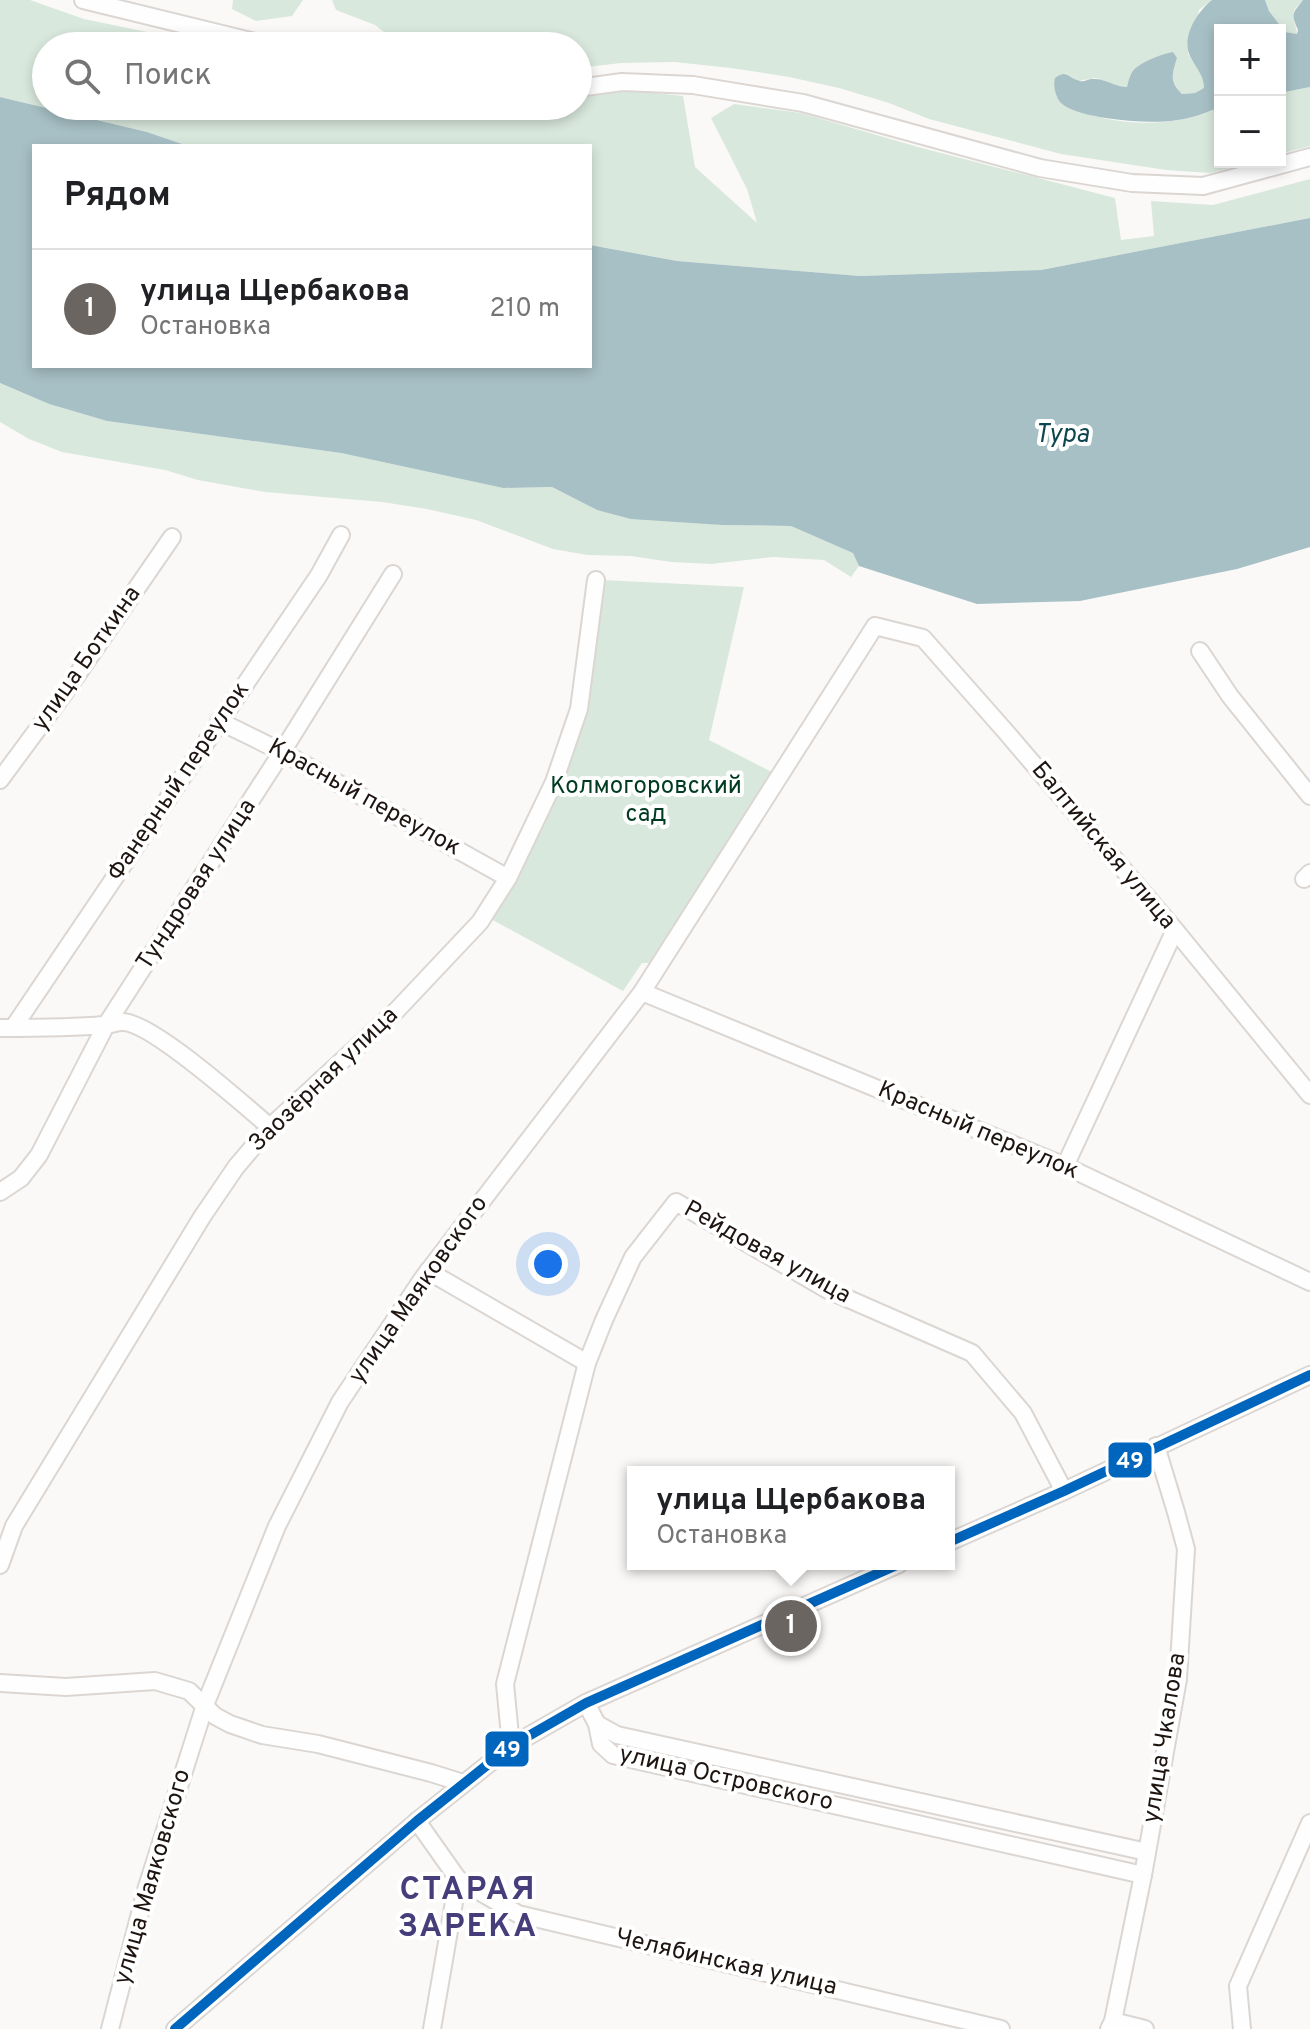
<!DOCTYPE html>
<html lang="ru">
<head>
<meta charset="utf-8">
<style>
	body { margin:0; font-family:Overpass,sans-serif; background:#f6f6f6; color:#202124 }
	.controls { position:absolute; right:24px; top:24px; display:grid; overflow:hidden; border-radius:0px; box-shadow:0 4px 12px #0003 }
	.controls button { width:72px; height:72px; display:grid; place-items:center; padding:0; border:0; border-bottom:2px solid #e0e0e0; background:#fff; color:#202124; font:40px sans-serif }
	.you { position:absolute; left:548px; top:1264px; width:28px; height:28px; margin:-20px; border:6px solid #fff; border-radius:50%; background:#1a73e8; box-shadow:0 0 0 12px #1a73e833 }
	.badge { display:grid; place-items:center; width:52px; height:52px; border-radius:50%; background:#6b6562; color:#fff; font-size:26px; font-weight:700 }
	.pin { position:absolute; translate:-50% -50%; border:4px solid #fff; box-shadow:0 2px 8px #0006 }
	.popup { position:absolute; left:627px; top:1466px; width:328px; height:104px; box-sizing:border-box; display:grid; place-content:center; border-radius:0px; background:#fff; filter:drop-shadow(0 2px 6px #0005); font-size:26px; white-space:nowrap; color:#757577 }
	.popup b { font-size:30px; color:#202124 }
	.popup::after { content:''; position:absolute; left:50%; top:100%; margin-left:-16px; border:16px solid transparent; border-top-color:#fff }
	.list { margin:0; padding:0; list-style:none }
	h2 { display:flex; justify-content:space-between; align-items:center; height:104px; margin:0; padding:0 32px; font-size:34px }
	h2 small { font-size:26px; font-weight:400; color:#757577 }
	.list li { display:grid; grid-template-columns:52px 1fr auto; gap:24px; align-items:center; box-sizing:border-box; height:120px; padding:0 32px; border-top:2px solid #e0e0e0 }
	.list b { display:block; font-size:30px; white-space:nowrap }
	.list p { margin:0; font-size:26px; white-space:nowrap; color:#757577 }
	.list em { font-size:26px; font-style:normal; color:#757577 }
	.icon { flex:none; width:44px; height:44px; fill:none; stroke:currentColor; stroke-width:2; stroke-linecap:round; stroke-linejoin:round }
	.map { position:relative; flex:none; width:1310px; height:2029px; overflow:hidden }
	.search { position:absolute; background:#fff; box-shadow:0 4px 12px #0003; left:32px; top:32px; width:560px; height:88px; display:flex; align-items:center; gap:20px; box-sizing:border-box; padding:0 28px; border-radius:44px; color:#757577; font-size:30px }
	.panel { position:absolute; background:#fff; box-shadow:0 4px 12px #0003; left:32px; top:144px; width:560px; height:224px; border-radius:0px }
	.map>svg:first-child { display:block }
	.green { fill:#d9e8dd }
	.water { fill:#a7c0c5 }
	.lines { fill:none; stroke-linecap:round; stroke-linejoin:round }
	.minor-casing { stroke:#dbd6d2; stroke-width:20 }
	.minor { stroke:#fefefe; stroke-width:16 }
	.bus-1-casing { stroke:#fff; stroke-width:16 }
	.bus-1 { stroke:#0065bd; stroke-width:10 }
	.labels { text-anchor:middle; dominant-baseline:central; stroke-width:8; stroke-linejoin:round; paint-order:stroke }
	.street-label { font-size:24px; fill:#1e1511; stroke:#fff }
	.park-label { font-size:24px; fill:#003b22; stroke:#fff }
	.water-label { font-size:26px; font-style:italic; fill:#0d464e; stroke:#fff }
	.district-label { font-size:32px; font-weight:bold; letter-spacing:2px; fill:#463e7b; stroke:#fff }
	.line-badge { stroke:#fff; stroke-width:3 }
	.badge-label { font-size:22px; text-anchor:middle; font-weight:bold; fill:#fff }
</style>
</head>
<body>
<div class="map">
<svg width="1310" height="2029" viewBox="0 0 1310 2029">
	<rect width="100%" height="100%" fill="#fbf9f7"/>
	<g class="green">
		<path d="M0 0H30L84 19 215 46H46V106H578V96L626 90 683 96 695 167 757 223 747 189 711 118 734 104 801 113 918 147 1115 198 1121 240 1154 236 1151 201 1213 205 1310 179V218L1041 270 860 276 677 261 590 245V146H188L147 132 0 97Z"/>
		<path d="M233 0H303L292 16 256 21 232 9Z"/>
		<path d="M332 0H1212L1199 10 1188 54 1204 78V88L1195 93 1182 94C1169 82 1172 74 1177 58L1131 73 1127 87 1122 88 1096 78 1078 81 1065 73 1061 103C1108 127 1172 130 1220 107V162H1252L1210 173 1166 170 1061 154 929 119 889 103 839 88 789 77 731 68 674 62 621 63 578 68V46H385L389 36 375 25 336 10Z"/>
		<path d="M1265 0H1304C1302 3 1298 5 1296 8 1289 16 1297 25 1297 34L1285 32 1269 11Z"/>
		<path d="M1310 87V146L1280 154V93Z"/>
		<path d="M0 383 49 404 107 421 341 453 503 488 552 487 597 510 722 525 791 526 854 553 859 566 851 577 824 560 773 557 711 564 671 562 631 556 587 555 553 549 476 520 427 509 382 502 265 492 198 480 165 470 62 452 29 439 0 422Z"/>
		<path d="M603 580 744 587 709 740 772 772 769 776V786L649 963H642L623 991 489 918 559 787Z"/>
	</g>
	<g class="water">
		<path d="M1212 0H1265L1269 11 1285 32 1297 34 1298 30C1290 12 1293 14 1303 0H1310V87L1280 93V30H1220V107C1204 114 1189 119 1171 121 1149 124 1075 119 1060 102 1055 95 1053 85 1055 78 1068 69 1067 78 1080 81 1086 82 1087 79 1093 79 1104 78 1115 87 1127 87 1128 83 1129 78 1131 74 1136 63 1162 54 1173 52L1177 58C1172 74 1169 82 1182 94L1195 93 1204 88C1204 76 1197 69 1191 58 1180 38 1197 12 1212 0Z"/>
		<path d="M0 97 147 132 188 146H34V366H590V245L677 261 860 276 1041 270 1310 218V547L1237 569 1080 601 977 604 859 566 853 553 791 526 722 525 631 519 597 510 552 487 503 488 341 453 107 421 49 404 0 383Z"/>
	</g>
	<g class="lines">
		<defs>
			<g id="minor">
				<path d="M83 0 271 46"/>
				<path d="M578 88 622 82 693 85 803 103 1040 168 1132 183 1203 186 1310 157"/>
				<path d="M1200 651 1230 696 1310 796"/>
				<path d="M219 721 282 752 508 878"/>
				<path d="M0 780 68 688 172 537"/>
				<path d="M1304 879 1310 873"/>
				<path d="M642 992 1065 1166 1310 1282"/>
				<path d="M0 1028C34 1028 70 1028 104 1025 110 1025 116 1022 122 1022 151 1021 245 1106 270 1127"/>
				<path d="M13 1028 319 575 341 535"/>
				<path d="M1065 1166 1175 930"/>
				<path d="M0 1192 21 1178 39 1155 106 1025 282 752 393 574"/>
				<path d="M428 1271 587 1363"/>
				<path d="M949 1542 1064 1491 1310 1375"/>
				<path d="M0 1565 14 1526 202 1217 236 1167 270 1127 396 1011 480 922 508 878 554 782 579 709 596 580"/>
				<path d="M0 1683 66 1687 155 1681 189 1691 215 1716 230 1724 262 1735 318 1744 431 1773 463 1783"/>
				<path d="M586 1703 597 1724 601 1744 613 1755 1143 1875"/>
				<path d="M597 1724 617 1735 1147 1852"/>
				<path d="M511 1746 505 1684 587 1363 604 1320 633 1257 676 1202 828 1290 972 1353 1023 1413 1064 1491"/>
				<path d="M417 1821 458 1879 432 2029"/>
				<path d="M458 1879 518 1914 1001 2029"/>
				<path d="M1113 2021 1145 2029"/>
				<path d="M110 2029 146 1890 205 1705 277 1526 340 1402 423 1278 642 992 875 626 923 638 1006 732 1175 930 1310 1095"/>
				<path d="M175 2029 417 1821 511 1746 586 1703 899 1564"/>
				<path d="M1109 2029 1113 2021 1143 1875 1178 1679 1186 1549 1176 1512 1156 1446"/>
				<path d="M1242 2029 1238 1986 1310 1823"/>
			</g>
		</defs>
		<use href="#minor" class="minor-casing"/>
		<use href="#minor" class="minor"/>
		<defs>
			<g id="bus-1">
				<path d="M949 1542 1064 1491 1310 1375"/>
				<path d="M175 2029 417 1821 511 1746 586 1703 899 1564"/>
			</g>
		</defs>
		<use href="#bus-1" class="bus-1-casing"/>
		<use href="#bus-1" class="bus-1"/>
	</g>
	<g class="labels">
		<g class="street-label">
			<text transform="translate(87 659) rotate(-55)">улица Боткина</text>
			<text transform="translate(179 782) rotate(-56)">Фанерный переулок</text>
			<text transform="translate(364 798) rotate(29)">Красный переулок</text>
			<text transform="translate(1103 846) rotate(50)">Балтийская улица</text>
			<text transform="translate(197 885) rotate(-57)">Тундровая улица</text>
			<text transform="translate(324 1080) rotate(-44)">Заозёрная улица</text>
			<text transform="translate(978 1131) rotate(23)">Красный переулок</text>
			<text transform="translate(767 1253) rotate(29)">Рейдовая улица</text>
			<text transform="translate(419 1290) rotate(-55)">улица Маяковского</text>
			<text transform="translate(1165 1738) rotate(-81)">улица Чкалова</text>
			<text transform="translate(726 1779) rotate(13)">улица Островского</text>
			<text transform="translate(153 1877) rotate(-74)">улица Маяковского</text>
			<text transform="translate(726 1963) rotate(13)">Челябинская улица</text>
		</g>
		<g class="park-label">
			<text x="646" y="787">Колмогоровский<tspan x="646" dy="28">сад</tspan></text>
		</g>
		<g class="water-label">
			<text x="1062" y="435">Тура</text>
		</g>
		<g class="district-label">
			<text x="468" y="1891">СТАРАЯ<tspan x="468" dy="37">ЗАРЕКА</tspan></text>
		</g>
	</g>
	<g class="line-badge">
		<rect x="1107" y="1441" width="46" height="38" rx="8" fill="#0065bd"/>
		<rect x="484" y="1730" width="46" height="38" rx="8" fill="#0065bd"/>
	</g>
	<g class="badge-label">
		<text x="1130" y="1468">49</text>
		<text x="507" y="1757">49</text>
	</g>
</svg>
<div class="controls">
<button>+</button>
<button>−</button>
</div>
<div class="you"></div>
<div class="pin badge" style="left:791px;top:1626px">1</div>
<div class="popup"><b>улица Щербакова</b>Остановка</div>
<div class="search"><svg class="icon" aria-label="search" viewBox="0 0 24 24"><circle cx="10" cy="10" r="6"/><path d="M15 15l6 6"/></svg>Поиск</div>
<section class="panel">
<h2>Рядом<small></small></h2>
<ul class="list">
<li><span class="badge">1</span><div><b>улица Щербакова</b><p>Остановка</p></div><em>210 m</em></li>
</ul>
</section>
</div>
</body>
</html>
